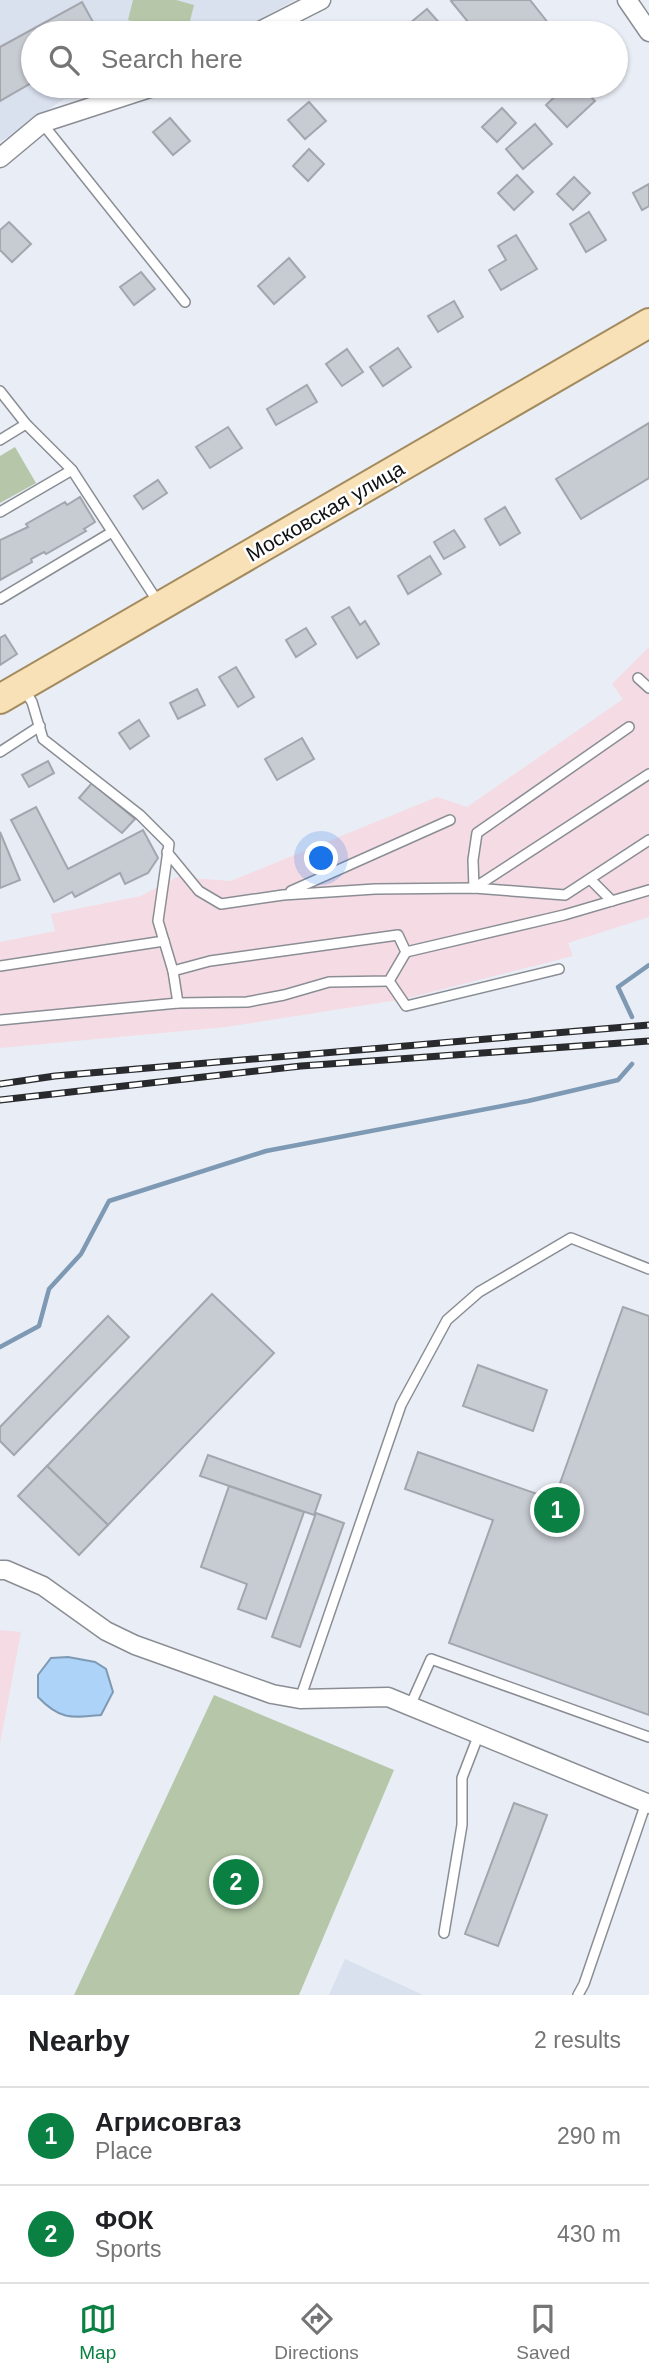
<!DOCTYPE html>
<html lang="en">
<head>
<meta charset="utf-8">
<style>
	body { margin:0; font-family:Helvetica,sans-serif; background:#f6f6f6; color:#202124 }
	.you { position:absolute; left:322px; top:859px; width:24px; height:24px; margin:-18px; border:5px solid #fff; border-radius:50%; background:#1a73e8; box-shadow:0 0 0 10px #1a73e833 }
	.badge { display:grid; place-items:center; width:46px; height:46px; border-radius:50%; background:#0b8043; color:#fff; font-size:23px; font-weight:700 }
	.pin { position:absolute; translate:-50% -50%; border:4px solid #fff; box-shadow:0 2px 7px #0006 }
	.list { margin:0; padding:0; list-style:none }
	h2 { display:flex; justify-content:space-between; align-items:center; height:91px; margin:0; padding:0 28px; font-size:30px }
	h2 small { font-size:23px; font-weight:400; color:#757577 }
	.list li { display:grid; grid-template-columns:46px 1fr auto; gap:21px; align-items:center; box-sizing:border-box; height:98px; padding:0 28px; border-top:2px solid #e0e0e0 }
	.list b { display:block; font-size:26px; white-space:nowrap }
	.list p { margin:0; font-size:23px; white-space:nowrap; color:#757577 }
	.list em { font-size:23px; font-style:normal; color:#757577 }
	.icon { flex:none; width:38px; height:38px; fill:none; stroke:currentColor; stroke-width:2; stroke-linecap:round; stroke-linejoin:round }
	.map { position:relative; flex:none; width:649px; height:1995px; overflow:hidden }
	.search { position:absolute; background:#fff; box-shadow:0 2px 5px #0004; left:21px; right:21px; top:21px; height:77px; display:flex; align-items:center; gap:18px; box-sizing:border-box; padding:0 24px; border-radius:38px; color:#757577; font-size:26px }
	.sheet { height:287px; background:#fff }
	nav { display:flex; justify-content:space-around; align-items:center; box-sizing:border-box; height:98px; border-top:2px solid #e0e0e0; background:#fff; font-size:19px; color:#757577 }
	nav a { display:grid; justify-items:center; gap:4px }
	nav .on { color:#0b8043 }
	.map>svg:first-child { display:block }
	.built { fill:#d9e0ee }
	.industrial { fill:#f5dbe3 }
	.green { fill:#b6c7a9 }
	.water { fill:#add3f8; stroke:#7e99b3; stroke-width:2 }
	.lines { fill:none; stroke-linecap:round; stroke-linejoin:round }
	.stream { stroke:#7e99b3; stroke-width:4.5 }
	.building { fill:#c7cbd2; stroke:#a3a6ad; stroke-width:2 }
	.service-casing { stroke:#8a8e94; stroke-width:12 }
	.minor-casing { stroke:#8a8e94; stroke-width:21 }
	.primary-casing { stroke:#a38b5e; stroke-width:32 }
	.service { stroke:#fff; stroke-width:9 }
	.minor { stroke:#fff; stroke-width:18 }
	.primary { stroke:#f8e1b7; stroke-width:28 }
	.rail-casing { stroke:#282a2d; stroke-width:7 }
	.rail { stroke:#fff; stroke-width:4.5; stroke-dasharray:13; stroke-linecap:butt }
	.labels { text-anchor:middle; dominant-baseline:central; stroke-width:5; stroke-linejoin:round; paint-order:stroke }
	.street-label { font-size:21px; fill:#0f1113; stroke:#fff }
</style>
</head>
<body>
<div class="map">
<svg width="649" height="1995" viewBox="0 0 649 1995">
	<rect width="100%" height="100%" fill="#e9edf5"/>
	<g class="built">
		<path d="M0 0H295L235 33H33V86H107L82 98 64 99 0 142Z"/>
		<path d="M345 1959 423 1995H329Z"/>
	</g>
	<g class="industrial">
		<path d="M649 647V917L568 943 573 956 404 999 226 1027 0 1048V942L55 931 51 914 141 896 177 877 231 881 437 797 467 807 623 699 612 684Z"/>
		<path d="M0 1630 21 1632 0 1744Z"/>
	</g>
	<g class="green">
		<path d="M133 0H176L194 5 187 33H178L128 20Z"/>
		<path d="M15 447 36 483 0 503V456Z"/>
		<path d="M214 1695 394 1770 299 1995H74Z"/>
	</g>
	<path class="water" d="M68 1657 95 1662 106 1669 113 1692 101 1715C71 1718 60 1720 38 1697V1675L51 1658Z"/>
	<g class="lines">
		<g class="stream">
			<path d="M632 1017 618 987 649 965"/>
			<path d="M0 1347 39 1326 49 1289 81 1254 109 1201 266 1151 528 1101 618 1080 632 1064"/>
		</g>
	</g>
	<g class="building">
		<path d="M453 0H530L549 24 538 33H477L451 1Z"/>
		<path d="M82 2 99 33H33V82L0 101V47Z"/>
		<path d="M427 9 444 28 437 33H419L410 23Z"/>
		<path d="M360 86H375L367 93Z"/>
		<path d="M566 86H581L595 101 567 127 546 105Z"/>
		<path d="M309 102 326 121 305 139 288 120Z"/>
		<path d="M502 108 516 123 497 142 482 127Z"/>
		<path d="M170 118 190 141 173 155 153 132Z"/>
		<path d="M535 124 552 144 523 169 506 149Z"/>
		<path d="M309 149 324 164 308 181 293 166Z"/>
		<path d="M517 175 533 192 514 210 498 193Z"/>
		<path d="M574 177 590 193 573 210 557 194Z"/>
		<path d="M649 184V206L642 210 633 193Z"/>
		<path d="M589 212 606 240 586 252 570 224Z"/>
		<path d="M9 222 31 244 12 262 0 250V230Z"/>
		<path d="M516 235 537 269 501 290 489 270 506 260 498 246Z"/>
		<path d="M289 258 305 277 274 304 258 286Z"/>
		<path d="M141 272 155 289 134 305 120 287Z"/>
		<path d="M454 301 463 317 438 332 428 316Z"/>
		<path d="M398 348 411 367 383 386 370 367Z"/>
		<path d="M347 349 363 372 342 386 326 364Z"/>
		<path d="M307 385 317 402 276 425 267 409Z"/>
		<path d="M649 423V478L581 519 556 479Z"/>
		<path d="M228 427 242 448 210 468 196 447Z"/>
		<path d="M158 480 167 493 143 509 134 496Z"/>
		<path d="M80 497 95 522 84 529 86 531 46 554 44 552 31 559 32 562 0 580V540L28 527 26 524 65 502 67 505Z"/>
		<path d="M505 507 520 533 500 545 485 519Z"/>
		<path d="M454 530 465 547 444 559 434 542Z"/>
		<path d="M430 556 441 574 408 594 398 576Z"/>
		<path d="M349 607 360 625 365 621 379 644 357 658 332 617Z"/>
		<path d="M306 628 316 644 296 657 286 640Z"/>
		<path d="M5 635 17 654 0 665V638Z"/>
		<path d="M236 667 254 697 238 707 219 677Z"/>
		<path d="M197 689 205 705 178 719 170 703Z"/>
		<path d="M139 720 149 736 130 749 119 733Z"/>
		<path d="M302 738 314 759 277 780 265 759Z"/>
		<path d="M48 761 54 773 29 787 22 775Z"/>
		<path d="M92 783 135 819 122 833 79 798Z"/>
		<path d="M36 807 68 869 143 830 158 858 148 873 125 884 120 873 75 897 72 892 54 902 11 820Z"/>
		<path d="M0 832 20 880 0 888Z"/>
		<path d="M212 1294 274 1353 108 1525 47 1466Z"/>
		<path d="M623 1307 649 1316V1715L449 1643 493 1520 405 1489 418 1452 554 1500Z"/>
		<path d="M108 1316 129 1337 14 1455 0 1441V1427Z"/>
		<path d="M478 1365 547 1390 533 1431 463 1406Z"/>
		<path d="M208 1455 321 1495 314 1515 200 1476Z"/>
		<path d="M47 1466 108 1525 79 1555 18 1496Z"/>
		<path d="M229 1486 304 1512 266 1619 238 1609 247 1584 201 1567Z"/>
		<path d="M316 1513 344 1523 300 1647 272 1637Z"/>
		<path d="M514 1803 547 1815 498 1946 465 1934Z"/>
	</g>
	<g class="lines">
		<defs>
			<g id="service">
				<path d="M42 123 185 302"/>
				<path d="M0 391 26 424 72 470 158 602"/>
				<path d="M0 440 26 424"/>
				<path d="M0 512 72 470"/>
				<path d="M0 599 112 532"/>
				<path d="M638 678 649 688"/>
				<path d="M629 727 477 833 473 860 474 888 649 774"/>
				<path d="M0 752 40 726"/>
				<path d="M167 852 199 891 221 904 283 895 375 889 474 888 565 895 649 840"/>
				<path d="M590 879 612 901"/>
				<path d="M291 891 450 820"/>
				<path d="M406 952 564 915 649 890"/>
				<path d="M0 966 164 941"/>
				<path d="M173 971 210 961 398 935 406 952 389 981 329 982 284 995 247 1002 178 1003"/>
				<path d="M389 981 406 1006 559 969"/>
				<path d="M0 1020 178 1003 173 971 158 921 169 844 140 815 43 739 32 702 23 688"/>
				<path d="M300 1699 401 1405 447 1320 479 1292 571 1238 649 1269"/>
				<path d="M410 1706 431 1659 649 1737"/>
				<path d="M444 1933 462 1825V1778L479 1734"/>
				<path d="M578 1995 584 1984 646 1803"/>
			</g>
			<g id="minor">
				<path d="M627 0 649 32"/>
				<path d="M256 33 321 0"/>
				<path d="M0 158 42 123 156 86"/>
				<path d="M0 1570H6L43 1586 106 1631 135 1645 272 1694 300 1699 388 1697 649 1804"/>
			</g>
			<path id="primary" d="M0 699 649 323"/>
		</defs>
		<use href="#service" class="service-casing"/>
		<use href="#minor" class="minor-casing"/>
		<use href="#primary" class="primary-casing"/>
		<use href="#service" class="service"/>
		<use href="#minor" class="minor"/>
		<use href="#primary" class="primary"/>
		<defs>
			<g id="rail">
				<path d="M0 1084 55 1076 649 1025"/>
				<path d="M0 1100 301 1066 649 1041"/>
			</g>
		</defs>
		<use href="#rail" class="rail-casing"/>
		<use href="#rail" class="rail"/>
	</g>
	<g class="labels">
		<g class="street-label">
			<text transform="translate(325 511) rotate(-30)">Московская улица</text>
		</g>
	</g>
</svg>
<div class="you"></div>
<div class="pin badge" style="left:557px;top:1510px">1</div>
<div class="pin badge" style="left:236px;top:1882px">2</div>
<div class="search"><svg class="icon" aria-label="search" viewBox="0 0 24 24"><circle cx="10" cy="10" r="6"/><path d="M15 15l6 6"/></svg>Search here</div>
</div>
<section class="sheet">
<h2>Nearby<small>2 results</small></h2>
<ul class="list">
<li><span class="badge">1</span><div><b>Агрисовгаз</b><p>Place</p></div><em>290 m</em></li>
<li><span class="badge">2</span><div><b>ФОК</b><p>Sports</p></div><em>430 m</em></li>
</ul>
</section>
<nav>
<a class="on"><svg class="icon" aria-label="map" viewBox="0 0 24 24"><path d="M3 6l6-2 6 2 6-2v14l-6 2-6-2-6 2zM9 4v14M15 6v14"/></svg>Map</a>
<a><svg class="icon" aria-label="directions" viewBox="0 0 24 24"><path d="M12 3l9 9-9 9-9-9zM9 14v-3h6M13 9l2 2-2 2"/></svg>Directions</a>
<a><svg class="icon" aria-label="saved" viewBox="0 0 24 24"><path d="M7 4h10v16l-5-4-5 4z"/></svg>Saved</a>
</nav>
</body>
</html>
